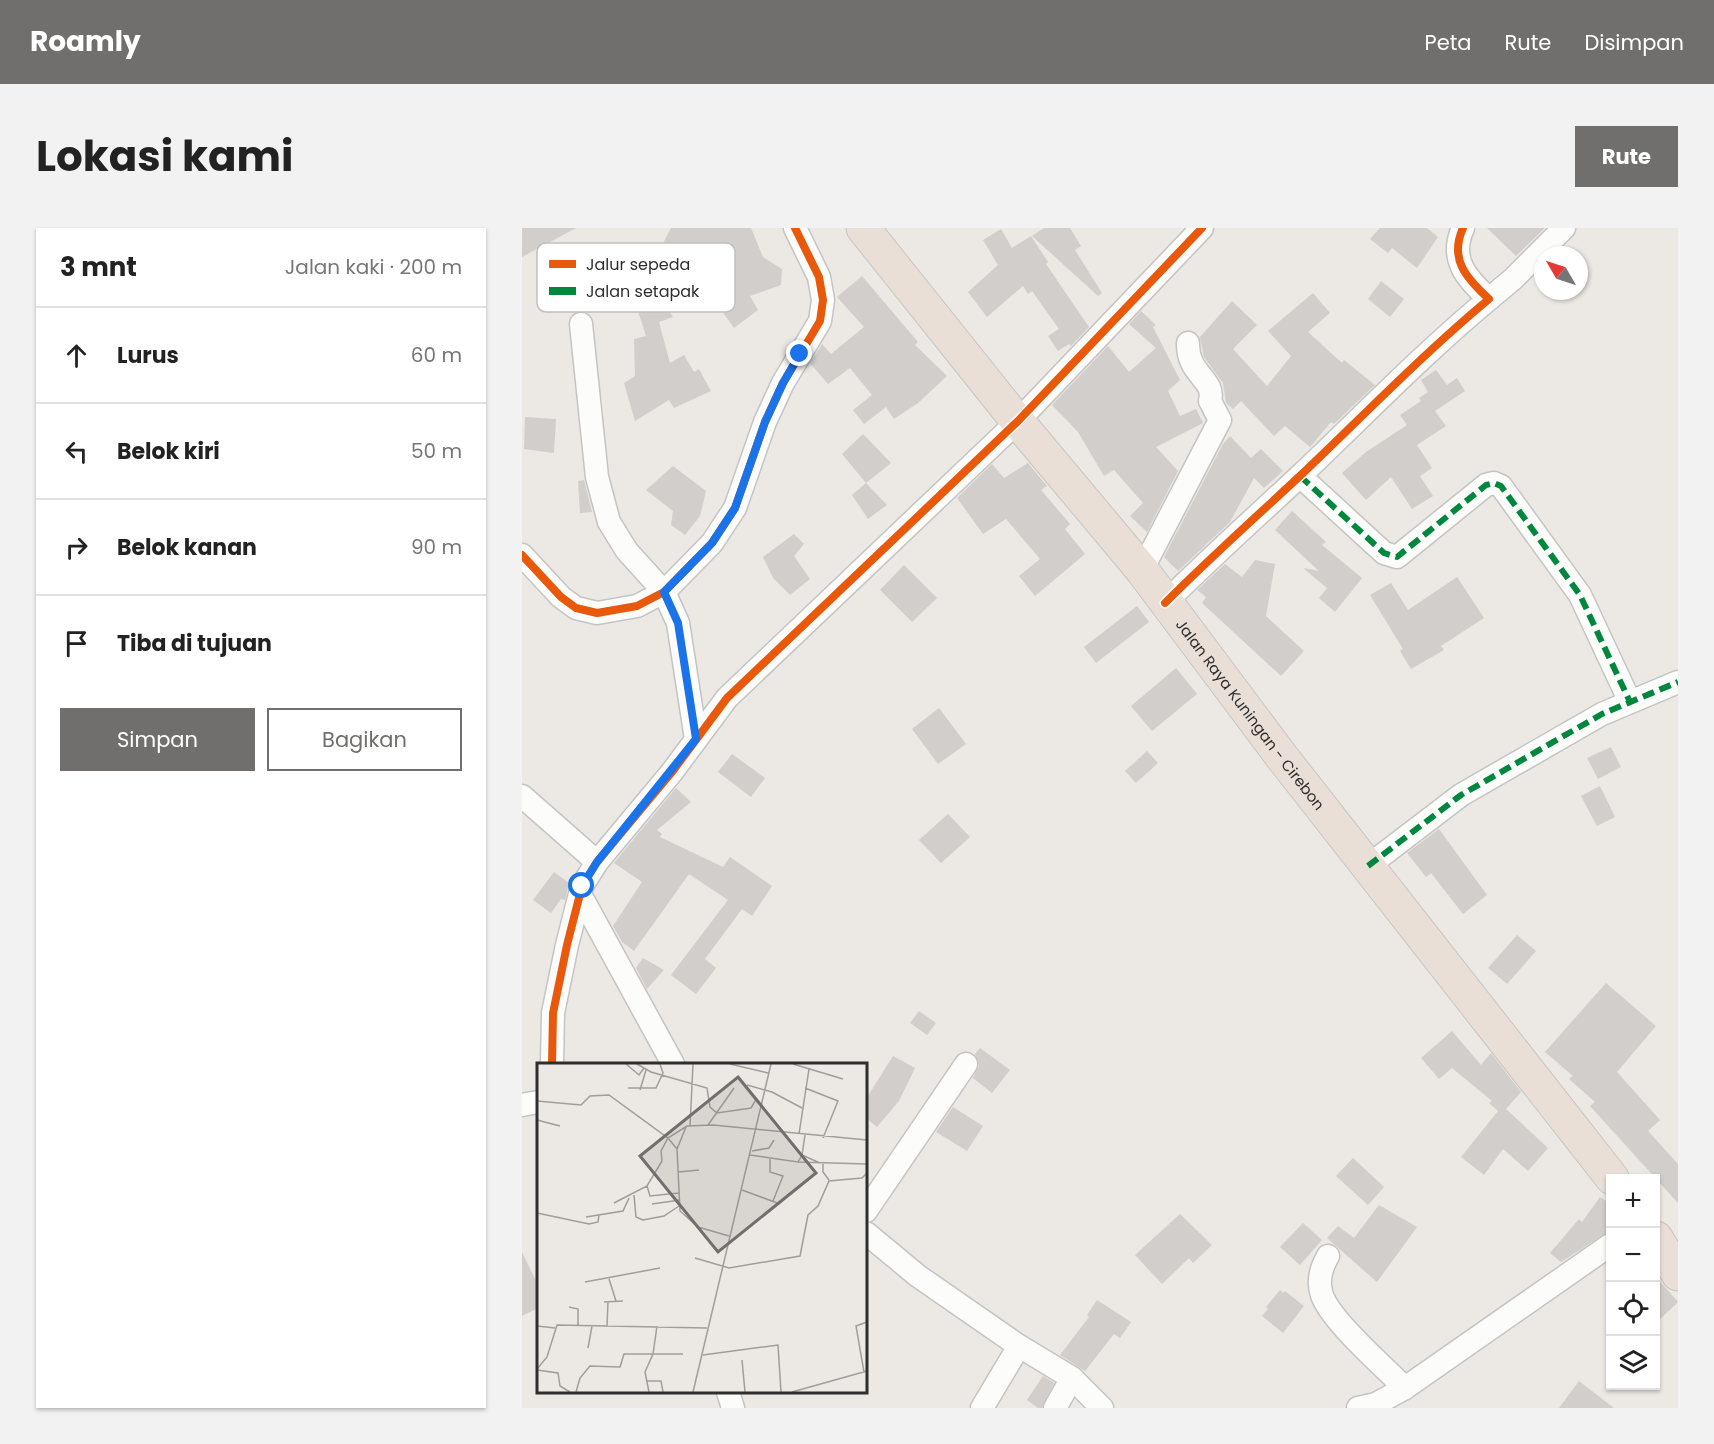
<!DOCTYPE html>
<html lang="id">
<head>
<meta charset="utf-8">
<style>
	body { margin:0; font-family:Poppins,sans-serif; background:#f2f2f2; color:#222 }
	.controls { position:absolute; right:18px; bottom:18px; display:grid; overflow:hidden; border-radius:0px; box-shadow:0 2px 4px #0004 }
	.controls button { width:54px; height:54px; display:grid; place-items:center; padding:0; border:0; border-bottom:2px solid #e0e0e0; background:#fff; color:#222; font:30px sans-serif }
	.compass { position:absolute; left:1012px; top:18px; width:54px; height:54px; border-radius:50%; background:#fff; box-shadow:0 2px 4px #0004; rotate:309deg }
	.stop { position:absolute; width:18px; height:18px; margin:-14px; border:4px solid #1a73e8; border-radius:50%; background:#fff }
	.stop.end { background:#1a73e8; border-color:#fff; box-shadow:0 2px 6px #0008 }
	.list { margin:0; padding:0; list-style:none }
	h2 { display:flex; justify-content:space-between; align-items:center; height:78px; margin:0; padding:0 24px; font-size:26px }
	h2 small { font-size:20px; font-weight:400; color:#767676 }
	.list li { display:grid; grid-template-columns:39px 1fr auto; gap:18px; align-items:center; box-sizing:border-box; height:96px; padding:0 24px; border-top:2px solid #e0e0e0 }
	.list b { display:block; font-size:22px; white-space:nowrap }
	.list em { font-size:20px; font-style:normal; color:#767676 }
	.actions { display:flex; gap:12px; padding:18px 24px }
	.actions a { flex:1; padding:14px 0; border:2px solid #706f6e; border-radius:0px; text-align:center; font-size:21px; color:#706f6e }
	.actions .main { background:#706f6e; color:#fff }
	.icon { flex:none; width:33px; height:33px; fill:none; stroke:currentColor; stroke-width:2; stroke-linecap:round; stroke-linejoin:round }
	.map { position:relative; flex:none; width:1156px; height:1180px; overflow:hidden; border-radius:0px }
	header { display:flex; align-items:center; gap:36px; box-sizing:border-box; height:84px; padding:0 30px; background:#706f6e; color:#fff }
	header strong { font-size:28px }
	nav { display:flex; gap:33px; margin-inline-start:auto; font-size:21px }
	.intro { display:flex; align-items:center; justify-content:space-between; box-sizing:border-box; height:144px; padding:0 36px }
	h1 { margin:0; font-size:42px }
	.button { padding:15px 27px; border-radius:0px; background:#706f6e; color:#fff; font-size:21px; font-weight:700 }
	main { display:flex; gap:36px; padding:0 36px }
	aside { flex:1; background:#fff; border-radius:0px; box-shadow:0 2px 4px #0004 }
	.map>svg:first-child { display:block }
	.building { fill:#d1cecb }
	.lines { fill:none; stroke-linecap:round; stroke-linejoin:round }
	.street-casing { stroke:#c5c4c5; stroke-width:25 }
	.highway-casing { stroke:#c6c5c4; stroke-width:35 }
	.street { stroke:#fcfcfb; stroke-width:22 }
	.highway { stroke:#eadfd6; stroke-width:33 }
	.quiet { stroke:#00873e; stroke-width:6; stroke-dasharray:12 6; stroke-linecap:butt }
	.cycleway-casing { stroke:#fff; stroke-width:11 }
	.cycleway { stroke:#e8590c; stroke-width:8 }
	.route { stroke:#1a73e8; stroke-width:8 }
	.labels { text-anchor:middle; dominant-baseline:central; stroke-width:4.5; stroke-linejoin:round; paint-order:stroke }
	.street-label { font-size:15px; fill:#2e2e2e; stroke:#fff }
	.inset-road { fill:none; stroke:#a09e9b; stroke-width:1.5 }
	.view { fill:#706f6e; fill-opacity:0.15; stroke:#706f6e; stroke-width:3 }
	.inset-edge { fill:none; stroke:#2e2e2e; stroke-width:3 }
	.key { fill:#fff; stroke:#c0c0c0; stroke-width:1.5 }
	.key-label { font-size:16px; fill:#2e2e2e }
</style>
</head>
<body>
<header>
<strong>Roamly</strong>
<nav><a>Peta</a><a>Rute</a><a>Disimpan</a></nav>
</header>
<div class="intro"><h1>Lokasi kami</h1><a class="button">Rute</a></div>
<main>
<aside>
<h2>3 mnt<small>Jalan kaki · 200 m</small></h2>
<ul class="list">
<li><svg class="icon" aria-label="ahead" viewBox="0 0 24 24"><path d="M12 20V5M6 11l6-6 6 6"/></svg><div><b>Lurus</b></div><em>60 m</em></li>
<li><svg class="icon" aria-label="left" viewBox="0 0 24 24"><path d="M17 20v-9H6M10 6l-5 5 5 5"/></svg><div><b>Belok kiri</b></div><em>50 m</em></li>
<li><svg class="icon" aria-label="right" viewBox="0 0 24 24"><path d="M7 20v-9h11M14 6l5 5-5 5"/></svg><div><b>Belok kanan</b></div><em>90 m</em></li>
<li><svg class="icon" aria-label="arrive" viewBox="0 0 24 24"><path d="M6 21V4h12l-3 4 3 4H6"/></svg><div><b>Tiba di tujuan</b></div></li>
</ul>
<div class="actions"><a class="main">Simpan</a><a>Bagikan</a></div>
</aside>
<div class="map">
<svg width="1156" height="1180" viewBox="0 0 1156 1180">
	<rect width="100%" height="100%" fill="#ece8e4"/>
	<g class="building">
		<path d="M0 0H54L0 29Z"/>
		<path d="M149 0H229L241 29 260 41 259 57 228 68 236 82 212 100 187 65 184 68 158 34 155 24 137 23Z"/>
		<path d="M522 0H548L559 18 553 22 580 65 576 68 510 8Z"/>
		<path d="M858 0H905L916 9 895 40 870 20 866 25 848 11Z"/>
		<path d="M965 0H1023L994 28Z"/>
		<path d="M479 1 490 20 509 8 526 34 524 36 567 99 549 118 547 116 536 123 526 108 537 101 510 63 506 66 501 58 465 89 446 64 476 37 461 12Z"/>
		<path d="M340 48 396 114 393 117 425 148 396 175 372 191 364 179 342 196 331 182 350 167 328 140 306 156 288 135 300 116 309 126 342 99 315 69Z"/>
		<path d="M859 53 882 71 868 89 846 71Z"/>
		<path d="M791 65 808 85 786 104 820 135 822 132 853 157 812 196 809 194 788 219 763 198 752 208 719 173 711 181 704 175 701 155 682 129 678 109 710 73 735 97 711 121 745 158 769 128 746 103Z"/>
		<path d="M137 68 151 89 137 94 148 135 162 127 172 144 177 141 189 163 152 180 147 172 113 193 102 155 113 148 112 111 124 108 115 80Z"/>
		<path d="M619 83 634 97 631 99 658 152 646 163 658 188 674 181 681 195 634 219 656 243 625 304 608 288 621 275 592 242 582 248 556 204 530 177 586 118 607 144 634 120 607 96Z"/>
		<path d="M914 142 925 157 935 150 943 163 913 183 924 198 895 217 910 240 898 248 911 268 890 281 869 249 844 272 820 245 844 224 885 197 878 187 899 173 897 170 906 164 899 152Z"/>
		<path d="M3 189 34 191 32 225 2 221Z"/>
		<path d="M341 206 369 235 344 255 320 226Z"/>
		<path d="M708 208 729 230 739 221 761 243 742 260 732 250 708 294 656 343 642 329 701 216Z"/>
		<path d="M506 235 525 258 519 262 548 296 543 301 563 326 513 368 497 348 518 331 484 291 461 306 435 270 470 236 482 250Z"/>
		<path d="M151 238 184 263 178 288 163 307 149 297 151 283 124 262Z"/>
		<path d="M62 252 70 284 58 285 56 253Z"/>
		<path d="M344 255 365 277 346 291 330 267Z"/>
		<path d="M770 283 804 314 800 317 840 350 813 384 797 370 805 360 781 340 797 343 753 302Z"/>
		<path d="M272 306 282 316 272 328 288 351 268 367 251 350 241 329Z"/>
		<path d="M733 332 753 336 744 388 782 423 759 448 680 375 684 369 675 362 703 336 720 349Z"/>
		<path d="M382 337 415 370 390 394 358 362Z"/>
		<path d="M935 349 962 390 919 418 922 422 889 441 878 423 881 421 848 367 869 355 886 382Z"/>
		<path d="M615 378 627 394 574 435 562 419Z"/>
		<path d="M654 440 675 466 630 503 609 478Z"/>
		<path d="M417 480 444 516 416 536 390 501Z"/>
		<path d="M1089 519 1099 539 1076 551 1065 530Z"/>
		<path d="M625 523 636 535 614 555 603 543Z"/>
		<path d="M210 526 243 550 229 569 196 544Z"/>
		<path d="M1078 558 1093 589 1075 598 1059 568Z"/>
		<path d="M154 560 169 574 135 602 140 606 138 609 201 639 208 629 250 658 230 688 220 681 183 731 194 740 174 766 149 747 206 672 167 646 112 723 100 714 91 698 120 654 92 635Z"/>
		<path d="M426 586 448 609 419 635 397 612Z"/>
		<path d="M917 601 965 667 941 686 909 645 904 649 885 625Z"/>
		<path d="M32 644 47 655 43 672 39 671 29 685 11 672Z"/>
		<path d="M995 707 1014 723 985 756 966 740Z"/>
		<path d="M121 730 142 742 125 761 114 740Z"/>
		<path d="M1084 755 1134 798 1095 844 1138 892 1126 903 1156 936V975L1068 878 1073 874 1047 851 1051 848 1023 824Z"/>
		<path d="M397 783 414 795 405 807 388 795Z"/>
		<path d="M930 803 959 837 969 825 999 864 984 881 1026 920 1006 943 981 921 962 947 939 929 976 883 967 875 970 873 930 840 917 851 899 830Z"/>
		<path d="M458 820 488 842 470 865 451 850 457 838 453 826Z"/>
		<path d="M371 828 393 840 377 873 355 899 344 890V871Z"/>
		<path d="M431 879 461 898 445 923 414 904Z"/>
		<path d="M831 930 862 959 846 977 814 948Z"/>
		<path d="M1078 969 1089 976V1002L1039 1034 1028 1025 1057 991 1060 994Z"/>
		<path d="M857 977 895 999 855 1054 805 1010 816 998 832 1010Z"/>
		<path d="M658 986 690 1017 671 1035 667 1030 640 1056 613 1027Z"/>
		<path d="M781 995 800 1012 778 1037 758 1019Z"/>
		<path d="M0 1024 16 1057V1080L0 1088Z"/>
		<path d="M1134 1049 1156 1074 1134 1095Z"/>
		<path d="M758 1062 761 1065 763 1063 782 1078 761 1105 740 1088 746 1081 744 1079Z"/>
		<path d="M575 1072 609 1094 598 1110 592 1106 563 1143 538 1127 567 1089 565 1087Z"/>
		<path d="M521 1148 532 1155 520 1180H516L505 1172Z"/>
		<path d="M1057 1153 1092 1180H1037Z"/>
	</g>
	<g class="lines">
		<defs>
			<g id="street">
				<path d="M967 71 991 51 1042 0"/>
				<path d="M59 96 75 249 87 294 105 323 142 364 156 395 174 511"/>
				<path d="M778 248 862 325 875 329 964 257 972 255 979 258 1058 367 1108 474"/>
				<path d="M0 327 39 369 54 380 75 385 115 378 142 364 190 315 213 280 243 194 261 155 298 93 301 72 297 49 273 0"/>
				<path d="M620 342 698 192 688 173C694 151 665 147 666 115"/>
				<path d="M643 375C688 330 734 289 780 246 842 187 901 126 967 71 944 50 927 31 941 0"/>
				<path d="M0 568 75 634"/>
				<path d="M846 638 939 567 1080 486 1156 454"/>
				<path d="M59 668 151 836"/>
				<path d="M30 836 31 785 45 717 60 658 75 634 150 544 205 470 496 193 680 0"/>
				<path d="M0 877 16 874"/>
				<path d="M344 983 444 836"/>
				<path d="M344 1005 396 1048 497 1118 550 1150 580 1180"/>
				<path d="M806 1028C799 1040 795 1053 800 1067 808 1092 863 1140 883 1160"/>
				<path d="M206 1164 211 1180"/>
				<path d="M460 1180 497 1118"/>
				<path d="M533 1180 550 1150"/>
				<path d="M836 1180 854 1176 883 1160 1088 1017"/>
			</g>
			<g id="highway">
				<path id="s1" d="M341 0 492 189 620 342 760 529 1090 950"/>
				<path d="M1134 1010 1156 1046"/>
			</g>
		</defs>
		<use href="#street" class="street-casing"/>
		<use href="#highway" class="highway-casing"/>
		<use href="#street" class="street"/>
		<use href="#highway" class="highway"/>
		<g class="quiet">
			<path d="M778 248 862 325 875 329 964 257 972 255 979 258 1058 367 1108 474"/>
			<path d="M846 638 939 567 1080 486 1156 454"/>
		</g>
		<defs>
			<g id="cycleway">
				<path d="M0 327 39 369 54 380 75 385 115 378 142 364 190 315 213 280 243 194 261 155 298 93 301 72 297 49 273 0"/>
				<path d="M643 375C688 330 734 289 780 246 842 187 901 126 967 71 944 50 927 31 941 0"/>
				<path d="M30 836 31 785 45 717 60 658 75 634 150 544 205 470 496 193 680 0"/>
			</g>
		</defs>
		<use href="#cycleway" class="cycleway-casing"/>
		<use href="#cycleway" class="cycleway"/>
	</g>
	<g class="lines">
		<path class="route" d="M60 658 75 634 174 511 156 395 142 364 190 315 213 280 243 194 261 155 278 126"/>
	</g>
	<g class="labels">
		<g class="street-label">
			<text stroke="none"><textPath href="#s1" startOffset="622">Jalan Raya Kuningan - Cirebon</textPath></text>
		</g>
	</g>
	<g transform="translate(15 835)">
		<rect width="330" height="330" fill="#ece8e4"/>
		<path class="inset-road" d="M89 1 102 12 107 5M100 1 114 9 170 25 173 44 180 50 214 45 220 35M193 1 231 10M256 1 306 16M210 22 235 29 265 45M91 25H119L126 10 123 1M268 25 301 38 286 75M103 27 109 7M0 38 44 42 53 33 72 32 131 75 150 63 176 62 330 77M0 57 23 63M171 62 197 25M153 63 156 1M149 64 140 86 143 148 161 164 192 173M262 71 272 6M268 72 265 92 283 100M215 88 232 85 237 77M213 92 261 99 265 92M233 95V109L246 113 236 138M261 99 330 101M286 101V109L292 117M141 109 162 107M110 123 113 133 142 130M205 127 243 141M97 132 99 154 106 157 127 153 142 143M77 140 110 123 125 98 124 88 131 75 140 86M115 141 143 137M0 150 52 161 61 159 62 152M49 154 86 148 92 135M158 195 192 205 263 193 271 152 281 143 292 118 325 115 330 110M72 216 79 238M48 219 123 205M67 239 86 238M32 244 41 246V263M0 263 18 265M70 263 71 239M51 285 55 263M166 292 241 282 244 329M205 297 208 329M0 306 10 294 20 262 170 265M0 307 21 310 23 323 33 329M327 309 319 263 330 259M109 318H124L126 329M39 329 43 315 53 303 83 304 87 291H146M112 329 108 309 116 291 120 263M156 329 234 1M255 329 330 308"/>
		<path class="view" d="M201 14 279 110 181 189 103 93Z"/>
		<rect width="330" height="330" class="inset-edge"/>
	</g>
	<rect x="15" y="15" width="198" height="69" rx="9" class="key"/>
	<rect x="27" y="32" width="27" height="8" fill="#e8590c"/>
	<rect x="27" y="59" width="27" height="8" fill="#00873e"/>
	<g class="key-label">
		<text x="64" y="42">Jalur sepeda</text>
		<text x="64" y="69">Jalan setapak</text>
	</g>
</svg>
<div class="controls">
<button>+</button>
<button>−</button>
<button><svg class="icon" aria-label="locate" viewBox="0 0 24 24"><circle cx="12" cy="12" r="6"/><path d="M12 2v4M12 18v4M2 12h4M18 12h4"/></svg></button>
<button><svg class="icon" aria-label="layers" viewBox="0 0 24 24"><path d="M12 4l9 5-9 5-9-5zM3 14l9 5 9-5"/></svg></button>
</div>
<svg class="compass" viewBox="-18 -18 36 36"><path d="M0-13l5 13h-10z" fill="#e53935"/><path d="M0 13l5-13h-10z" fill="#767676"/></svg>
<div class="stop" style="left:60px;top:658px"></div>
<div class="stop end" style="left:278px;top:126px"></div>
</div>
</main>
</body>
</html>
